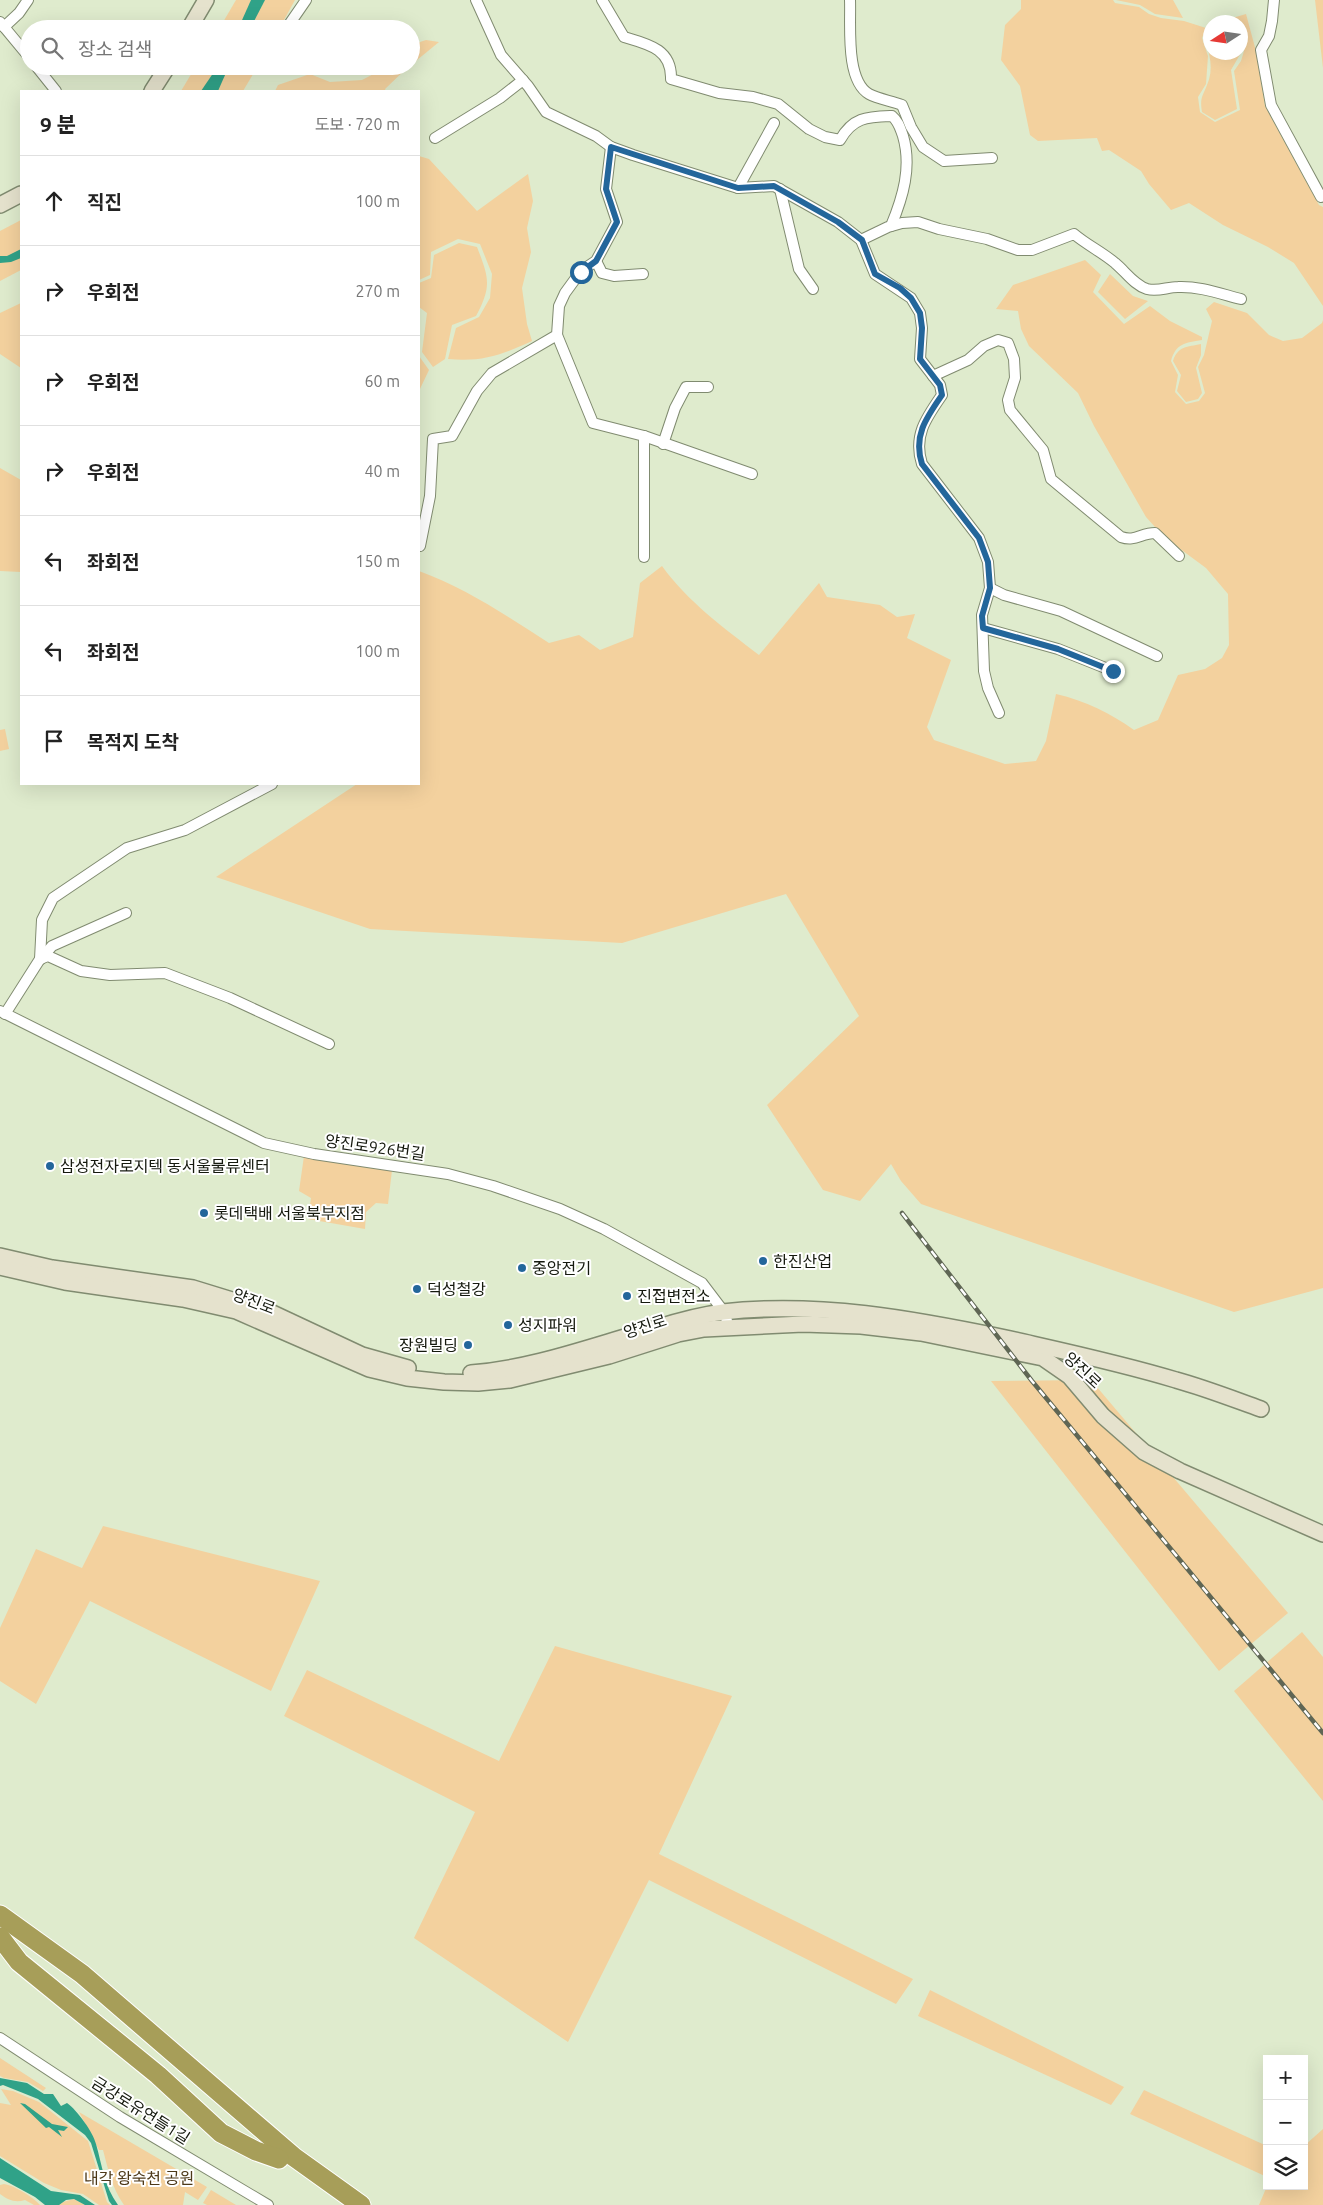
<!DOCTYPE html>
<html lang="ko">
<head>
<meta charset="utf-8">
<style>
	body { margin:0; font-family:Ubuntu,"Noto Sans KR",sans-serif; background:#f2f2f2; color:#222 }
	.controls { position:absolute; right:15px; bottom:15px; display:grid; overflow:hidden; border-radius:0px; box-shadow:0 5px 20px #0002 }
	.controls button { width:45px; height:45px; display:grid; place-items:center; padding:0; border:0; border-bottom:1px solid #e0e0e0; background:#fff; color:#222; font:25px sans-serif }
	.compass { position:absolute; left:1203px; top:15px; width:45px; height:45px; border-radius:50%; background:#fff; box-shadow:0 5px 20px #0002; rotate:258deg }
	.stop { position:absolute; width:15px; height:15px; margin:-11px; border:4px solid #23669b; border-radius:50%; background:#fff }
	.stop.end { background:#23669b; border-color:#fff; box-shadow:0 1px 5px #0008 }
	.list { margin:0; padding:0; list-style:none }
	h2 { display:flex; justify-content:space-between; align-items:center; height:65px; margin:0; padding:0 20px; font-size:21px }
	h2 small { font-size:16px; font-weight:400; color:#767676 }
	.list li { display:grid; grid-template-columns:32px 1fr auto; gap:15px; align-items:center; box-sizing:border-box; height:90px; padding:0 20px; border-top:1px solid #e0e0e0 }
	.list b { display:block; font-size:19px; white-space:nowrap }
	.list em { font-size:16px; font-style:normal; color:#767676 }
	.icon { flex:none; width:28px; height:28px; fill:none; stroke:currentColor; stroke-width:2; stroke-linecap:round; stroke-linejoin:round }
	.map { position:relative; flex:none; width:1323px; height:2205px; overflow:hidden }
	.search { position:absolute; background:#fff; box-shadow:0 5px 20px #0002; left:20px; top:20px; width:400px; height:55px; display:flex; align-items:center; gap:12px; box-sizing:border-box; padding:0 18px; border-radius:28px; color:#767676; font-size:19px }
	.panel { position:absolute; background:#fff; box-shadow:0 5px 20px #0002; left:20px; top:90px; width:400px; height:695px; border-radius:0px }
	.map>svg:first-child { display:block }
	.green { fill:#f3d19e }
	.water { fill:#30a288 }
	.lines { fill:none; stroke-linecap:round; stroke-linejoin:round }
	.street-casing { stroke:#808b70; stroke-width:12 }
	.secondary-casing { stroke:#808b70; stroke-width:18 }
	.highway-casing { stroke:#fff; stroke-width:21 }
	.street { stroke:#fff; stroke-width:10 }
	.secondary { stroke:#e5e2cd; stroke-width:15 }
	.highway { stroke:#a79e59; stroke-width:19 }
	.rail-casing { stroke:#5f6654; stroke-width:4.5 }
	.rail { stroke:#fff; stroke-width:2.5; stroke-dasharray:8; stroke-linecap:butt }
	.route { stroke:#23669b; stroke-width:6 }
	.poi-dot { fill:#23669b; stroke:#fff; stroke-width:2 }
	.labels { text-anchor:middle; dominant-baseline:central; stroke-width:4; stroke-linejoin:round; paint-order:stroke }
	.street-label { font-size:16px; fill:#15190e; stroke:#fff }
	.poi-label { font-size:16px; fill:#15190e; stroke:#fff; text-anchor:start }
	.park-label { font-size:16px; fill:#4d3919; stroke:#fff }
</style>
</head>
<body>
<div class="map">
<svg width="1323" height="2205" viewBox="0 0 1323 2205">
	<rect width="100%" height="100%" fill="#dfebcd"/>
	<g class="green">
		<path d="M236 0H295L279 29H219Z"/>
		<path d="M1021 0H1113L1115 3 1139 7 1149 14 1161 18 1184 21 1206 28 1202 38 1208 56 1206 84 1198 97 1200 112 1215 122 1240 110 1234 71 1241 61 1244 51 1241 42 1240 22H1228L1229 19 1246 14 1256 51 1265 106 1319 205 1323 207V306L1294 263 1268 247 1223 225 1189 203 1171 210 1149 184 1141 171 1109 150 1102 151 1097 138 1038 141 1030 135 1020 86 1001 60 1005 25 1021 9Z"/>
		<path d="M1116 0H1173L1183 18 1155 14 1140 5Z"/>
		<path d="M1315 0H1323V68Z"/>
		<path d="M1207 32 1210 33V52H1240L1241 48 1242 51 1231 70 1237 109 1215 120 1202 112C1200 97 1202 98 1207 85 1214 70 1210 53 1204 38Z"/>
		<path d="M426 40 439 42 411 65V45Z"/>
		<path d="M196 66H258L243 91H181Z"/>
		<path d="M389 66H409L385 89 386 91H275L278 85 310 74 330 82 362 80Z"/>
		<path d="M419 156 429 159 477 211 528 174 533 201 527 228 531 252 522 288 527 324 532 341C501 355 483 362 448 359L456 328 479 317 490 298 492 274 480 244 458 239 431 252 430 275 419 280Z"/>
		<path d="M21 220V270L0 281V231Z"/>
		<path d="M459 243 477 247C489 278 492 286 476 316L452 325 445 359 433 367 422 352 427 313 419 307V283L431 278 434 255Z"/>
		<path d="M1085 260 1101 275 1093 292 1124 324 1150 306 1170 321 1202 337V340C1185 343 1176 343 1171 361L1178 375 1175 392 1186 404 1199 401 1205 393 1198 367 1204 355 1212 321 1206 309 1214 302 1247 313 1269 335 1283 341 1302 338 1322 323 1323 320V1288L1234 1312 921 1204 901 1181 891 1164 860 1201 823 1190 767 1105 859 1016 786 894 622 943 370 929 216 877 357 784H419V571C466 588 507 616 549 643L579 635 600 650 633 637 640 583 662 566C688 602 724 628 759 655L819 583 827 597 880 605 897 617 915 614 907 638 951 660 927 727 934 740 1005 764 1036 761 1046 741 1056 694C1086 701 1110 713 1134 730L1158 720 1178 675 1205 669 1222 658 1229 645 1228 594 1206 568 1164 537 1146 517 1094 426 1078 393 1029 346 1021 329 1018 311 996 309 1013 285Z"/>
		<path d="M1110 274 1133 296 1148 301 1125 319 1098 292Z"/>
		<path d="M21 303V368L0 354V313Z"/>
		<path d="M1201 344V355L1196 368 1202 393 1198 399 1186 402 1177 391 1181 375 1173 361C1178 346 1187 347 1201 344Z"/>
		<path d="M419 356 429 370 419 391Z"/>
		<path d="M0 468 21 480V572L0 571Z"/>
		<path d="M5 729 9 749 0 751V730Z"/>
		<path d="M304 1156 392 1170 388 1204 376 1203 366 1212 365 1229 308 1219 311 1198 299 1191Z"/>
		<path d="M1091 1380 1288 1613 1219 1671 991 1381Z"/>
		<path d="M103 1526 320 1581 271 1691 90 1601 36 1704 0 1681V1628L36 1549 82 1568Z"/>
		<path d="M1302 1632 1323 1657V1801L1234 1691Z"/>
		<path d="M555 1646 732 1696 659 1854 913 1979 896 2004 649 1880 568 2042 414 1938 475 1812 284 1716 307 1670 499 1761Z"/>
		<path d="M930 1990 1124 2087 1111 2105 918 2016Z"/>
		<path d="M0 2058 46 2088 43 2091 28 2082 4 2078 0 2076Z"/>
		<path d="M1 2089 13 2091 39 2102 88 2141 107 2202 110 2205H99L83 2194 61 2190 44 2183 0 2156V2103L11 2105Z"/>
		<path d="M1144 2090 1267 2146V2177L1130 2114Z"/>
		<path d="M79 2112 207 2187 198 2200 185 2192 183 2205H124C112 2188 108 2169 103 2150H99Z"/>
		<path d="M1323 2129V2205H1259L1267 2186H1304V2146Z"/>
		<path d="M4 2184C15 2186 32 2196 40 2205H34L25 2200C15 2203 8 2200 0 2194V2185Z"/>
		<path d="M211 2190 236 2205H207L203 2203Z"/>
		<path d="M74 2199 85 2205H59V2203Z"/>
	</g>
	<g class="water">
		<path d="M251 0H265L250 29H238Z"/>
		<path d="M218 66H229L218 91H201Z"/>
		<path d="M21 249V258L11 262 0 263V256H7Z"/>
		<path d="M0 2078 27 2083 44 2094H53L61 2106 67 2103C77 2110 93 2132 96 2144 102 2165 104 2186 118 2205H112L109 2201 91 2143 85 2135 38 2099 3 2085 0 2086Z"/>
		<path d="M20 2103 25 2104 52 2124 68 2127 64 2131 58 2130 62 2137 49 2127 46 2128Z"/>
		<path d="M0 2158 51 2191 80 2195 95 2205H85L74 2199 66 2200 59 2205H45L35 2197 0 2178Z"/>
	</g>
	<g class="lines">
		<defs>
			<g id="street">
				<path d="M476 0 501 55 528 86 546 112 596 136 611 147 633 155 738 188 774 186 838 222 861 240 875 274 911 298 920 313 922 328 920 359 940 385 942 395C926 418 913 436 922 464L979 538 988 562 990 588 982 615 984 671 988 688 999 713"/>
				<path d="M602 0 624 37C648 44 672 49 671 79L719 93 753 97 778 104 809 129 825 137 840 140C853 117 867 117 892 116 899 122 900 128 903 136 912 167 903 197 891 226"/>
				<path d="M850 0C851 24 845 80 869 94 878 99 892 101 902 105L911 127 923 147 944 161 992 158"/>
				<path d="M1274 0 1272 21 1269 36 1261 50 1271 105 1321 197"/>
				<path d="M0 22 29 57"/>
				<path d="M4 27 19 13 28 0"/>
				<path d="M286 29 306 0"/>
				<path d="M36 66 56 91"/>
				<path d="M435 138 500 98 523 80"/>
				<path d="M738 188 774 123"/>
				<path d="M780 189 799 269 813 289"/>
				<path d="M861 240 888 227 902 223 918 222 939 229 987 239 1018 250H1032L1074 234C1087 245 1102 252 1115 263 1125 271 1134 285 1147 289 1158 292 1167 287 1178 287 1199 286 1221 294 1241 299"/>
				<path d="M596 261 602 273 614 276 643 274"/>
				<path d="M557 335 593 423 644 436 752 474"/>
				<path d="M933 376 968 360 984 346 998 340 1008 343 1014 359 1015 378 1008 400 1010 410 1043 450 1051 479 1121 537C1135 542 1141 533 1155 533L1179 556"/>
				<path d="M644 436V557"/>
				<path d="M663 444 675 408 686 387H708"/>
				<path d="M420 546 430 496 433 439 452 436 477 391 492 373 557 335 559 306 565 293 581 271 596 261 617 222 606 189 611 147"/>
				<path d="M990 588 1004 595 1061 611 1157 656"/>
				<path d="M983 628 1058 649 1113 671"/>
				<path d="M40 959 42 920 53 898 127 848 185 830 272 784"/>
				<path d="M41 959 52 946 126 913"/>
				<path d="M0 1011 264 1143 314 1154 448 1174 493 1186 560 1209 604 1229 702 1283 724 1312 729 1327"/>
				<path d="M5 1014 40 959 48 956 81 971 110 975 165 973 230 998 329 1044"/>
				<path d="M0 2038 120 2117 268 2205"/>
			</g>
			<g id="secondary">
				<path d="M189 29 206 0"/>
				<path d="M152 91 168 66"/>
				<path d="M0 205 21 194"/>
				<path d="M0 1256 52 1268 193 1288 268 1311 362 1355 408 1368"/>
				<path d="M0 1267 65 1282 183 1299 236 1311 369 1369 407 1378 444 1382 478 1383 510 1380 609 1356 678 1334 704 1329 803 1324 861 1326 921 1333 1043 1358 1069 1376 1103 1416 1144 1452 1180 1471 1323 1534"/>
				<path d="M471 1373C535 1368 594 1345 656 1328 678 1321 700 1315 723 1312 818 1301 914 1319 1006 1338 1063 1351 1120 1363 1176 1380 1205 1388 1233 1399 1261 1409"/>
			</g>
			<g id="highway">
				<path d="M0 1915 82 1974 294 2157 361 2205"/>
				<path d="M0 1937 19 1962 158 2075 221 2133 256 2151 279 2159"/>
			</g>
		</defs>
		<use href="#street" class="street-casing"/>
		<use href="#secondary" class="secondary-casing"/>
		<use href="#highway" class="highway-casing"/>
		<use href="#street" class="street"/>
		<use href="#secondary" class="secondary"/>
		<use href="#highway" class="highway"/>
		<defs>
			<path id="rail" d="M902 1213 1032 1381 1323 1733"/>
		</defs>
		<use href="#rail" class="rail-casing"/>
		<use href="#rail" class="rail"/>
	</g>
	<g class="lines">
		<path class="route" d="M581 272 596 261 617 222 606 189 611 147 738 188 774 186 838 222 862 240 875 274 900 288 911 298 920 313 922 328 920 359 940 385 942 395C926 418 913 436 922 464L979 538 988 562 990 588 982 616 983 628 1058 649 1113 671"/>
	</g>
	<g class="poi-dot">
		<circle cx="50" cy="1166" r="5"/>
		<circle cx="204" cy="1213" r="5"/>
		<circle cx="763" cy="1261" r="5"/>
		<circle cx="522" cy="1268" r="5"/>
		<circle cx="417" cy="1289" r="5"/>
		<circle cx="627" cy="1296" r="5"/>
		<circle cx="508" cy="1325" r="5"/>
		<circle cx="468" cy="1345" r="5"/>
	</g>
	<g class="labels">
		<g class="street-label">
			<text transform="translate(375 1147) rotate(8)">양진로926번길</text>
			<text transform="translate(254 1301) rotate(21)">양진로</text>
			<text transform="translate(645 1326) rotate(-18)">양진로</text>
			<text transform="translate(1083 1370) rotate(43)">양진로</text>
			<text transform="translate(141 2110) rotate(32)">금강로유연들1길</text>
		</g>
		<g class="poi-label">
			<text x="60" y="1166">삼성전자로지텍 동서울물류센터</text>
			<text x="214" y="1213">롯데택배 서울북부지점</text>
			<text x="773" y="1261">한진산업</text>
			<text x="532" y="1268">중앙전기</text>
			<text x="427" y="1289">덕성철강</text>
			<text x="637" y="1296">진접변전소</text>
			<text x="518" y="1325">성지파워</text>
			<text x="458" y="1345" text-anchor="end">장원빌딩</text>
		</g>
		<g class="park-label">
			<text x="139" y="2178">내각 왕숙천 공원</text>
		</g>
	</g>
</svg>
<div class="controls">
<button>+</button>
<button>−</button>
<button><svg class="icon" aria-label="layers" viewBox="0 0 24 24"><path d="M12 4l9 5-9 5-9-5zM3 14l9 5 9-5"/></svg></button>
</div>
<svg class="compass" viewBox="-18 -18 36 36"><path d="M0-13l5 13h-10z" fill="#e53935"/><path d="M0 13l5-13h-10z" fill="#767676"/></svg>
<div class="stop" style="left:581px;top:272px"></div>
<div class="stop end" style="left:1113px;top:671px"></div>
<div class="search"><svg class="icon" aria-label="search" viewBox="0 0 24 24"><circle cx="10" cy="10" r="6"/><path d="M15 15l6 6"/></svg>장소 검색</div>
<section class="panel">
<h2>9 분<small>도보 · 720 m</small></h2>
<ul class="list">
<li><svg class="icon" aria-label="ahead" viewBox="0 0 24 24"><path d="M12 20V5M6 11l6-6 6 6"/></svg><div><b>직진</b></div><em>100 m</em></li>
<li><svg class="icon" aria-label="right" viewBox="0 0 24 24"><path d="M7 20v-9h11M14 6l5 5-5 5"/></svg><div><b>우회전</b></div><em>270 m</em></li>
<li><svg class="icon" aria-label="right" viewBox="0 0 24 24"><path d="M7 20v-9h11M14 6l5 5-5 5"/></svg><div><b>우회전</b></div><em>60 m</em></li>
<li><svg class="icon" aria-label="right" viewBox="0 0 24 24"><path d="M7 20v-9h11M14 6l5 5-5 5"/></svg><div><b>우회전</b></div><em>40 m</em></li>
<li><svg class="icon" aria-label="left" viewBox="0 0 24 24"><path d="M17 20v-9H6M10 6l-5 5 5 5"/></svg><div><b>좌회전</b></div><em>150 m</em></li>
<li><svg class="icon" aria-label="left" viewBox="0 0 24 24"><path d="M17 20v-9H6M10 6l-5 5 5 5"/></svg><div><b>좌회전</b></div><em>100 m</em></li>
<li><svg class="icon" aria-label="arrive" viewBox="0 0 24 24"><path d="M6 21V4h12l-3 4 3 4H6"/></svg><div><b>목적지 도착</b></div></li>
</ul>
</section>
</div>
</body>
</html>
